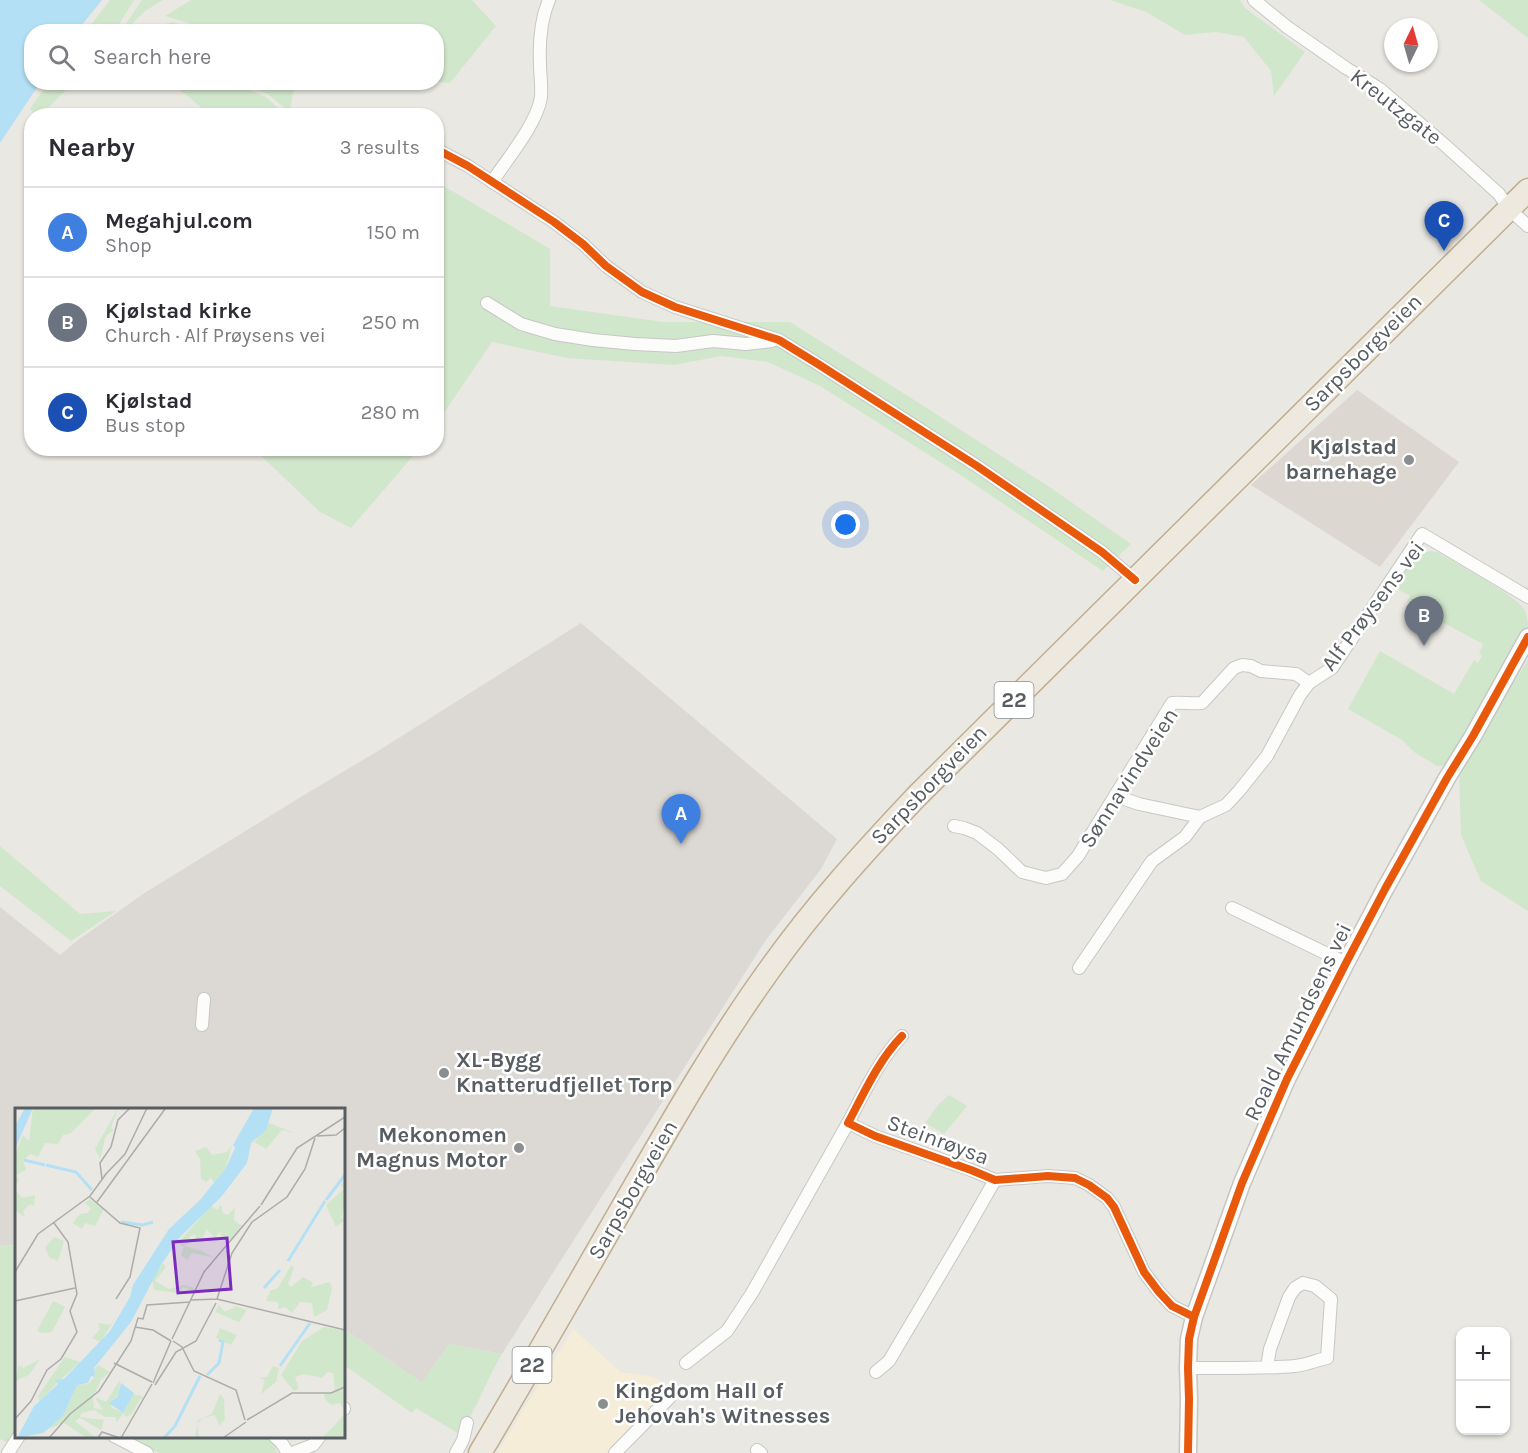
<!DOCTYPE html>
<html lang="en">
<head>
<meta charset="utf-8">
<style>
	body { margin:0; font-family:Karla,sans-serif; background:#f2f2f3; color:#2b2b33 }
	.controls { position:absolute; right:18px; bottom:18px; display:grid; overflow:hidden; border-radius:12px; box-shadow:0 2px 4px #0004 }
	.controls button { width:54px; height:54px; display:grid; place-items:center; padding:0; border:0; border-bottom:2px solid #e1e1e2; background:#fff; color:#2b2b33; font:30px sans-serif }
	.compass { position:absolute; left:1384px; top:18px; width:54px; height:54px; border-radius:50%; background:#fff; box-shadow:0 2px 4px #0004; rotate:5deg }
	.you { position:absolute; left:846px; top:525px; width:21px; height:21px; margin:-15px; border:4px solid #fff; border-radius:50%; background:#1a73e8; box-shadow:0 0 0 9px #1a73e833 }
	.badge { display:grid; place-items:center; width:39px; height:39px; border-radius:50%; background:#0b8043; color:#fff; font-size:20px; font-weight:700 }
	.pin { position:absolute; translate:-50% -50px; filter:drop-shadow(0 2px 3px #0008) }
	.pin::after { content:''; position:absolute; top:32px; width:21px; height:18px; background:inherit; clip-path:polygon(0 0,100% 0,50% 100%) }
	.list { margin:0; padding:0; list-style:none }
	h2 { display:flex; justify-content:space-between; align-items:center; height:78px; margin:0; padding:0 24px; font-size:26px }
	h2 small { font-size:20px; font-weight:400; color:#7c7c81 }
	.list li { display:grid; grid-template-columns:39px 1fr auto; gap:18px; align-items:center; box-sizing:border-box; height:90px; padding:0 24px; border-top:2px solid #e1e1e2 }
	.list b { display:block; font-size:22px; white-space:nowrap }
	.list p { margin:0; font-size:20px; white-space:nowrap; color:#7c7c81 }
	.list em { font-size:20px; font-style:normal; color:#7c7c81 }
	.icon { flex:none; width:33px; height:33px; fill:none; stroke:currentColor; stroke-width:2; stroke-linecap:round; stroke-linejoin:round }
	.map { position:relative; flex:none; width:1528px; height:1453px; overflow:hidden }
	.search { position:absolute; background:#fff; box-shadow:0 2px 4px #0004; left:24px; top:24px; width:420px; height:66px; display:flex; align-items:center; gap:15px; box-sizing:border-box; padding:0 21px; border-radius:24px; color:#7c7c81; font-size:22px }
	.panel { position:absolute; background:#fff; box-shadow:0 2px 4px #0004; left:24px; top:108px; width:420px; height:348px; border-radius:24px }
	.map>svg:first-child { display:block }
	.commercial { fill:#f6edd9 }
	.industrial { fill:#dcd9d5 }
	.education { fill:#dcd8d1 }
	.green { fill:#d1e7cb }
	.water { fill:#b4e0f6 }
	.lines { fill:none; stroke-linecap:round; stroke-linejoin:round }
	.street-casing { stroke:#c7c7c7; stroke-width:14 }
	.secondary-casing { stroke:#c5c6c4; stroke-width:19 }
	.highway-casing { stroke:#c1ae90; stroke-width:25 }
	.street { stroke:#fcfcfb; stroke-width:12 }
	.secondary { stroke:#fcfcfb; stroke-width:16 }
	.highway { stroke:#eee9df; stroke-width:22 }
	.cycleway-casing { stroke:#fff; stroke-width:11 }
	.cycleway { stroke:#e8590c; stroke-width:8 }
	.poi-dot { fill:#8b8e8f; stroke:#fff; stroke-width:2 }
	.labels { text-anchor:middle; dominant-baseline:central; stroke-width:5; stroke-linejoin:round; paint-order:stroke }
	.shield { fill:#fff; stroke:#8a8e91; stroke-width:1.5 }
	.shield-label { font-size:21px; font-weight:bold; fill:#585d62 }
	.street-label { font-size:22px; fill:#585d62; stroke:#fff }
	.poi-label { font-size:22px; font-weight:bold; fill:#585d62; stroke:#fff; text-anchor:end }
	.inset-river { fill:none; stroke:#b4e0f6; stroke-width:3 }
	.inset-road { fill:none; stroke:#acacab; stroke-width:1.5 }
	.view { fill:#7b2cbf; fill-opacity:0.15; stroke:#7b2cbf; stroke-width:3 }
	.inset-edge { fill:none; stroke:#585d62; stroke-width:3 }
</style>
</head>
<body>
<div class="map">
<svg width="1528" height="1453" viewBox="0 0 1528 1453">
	<rect width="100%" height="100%" fill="#eae8e2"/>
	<path class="commercial" d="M573 1329 620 1372 655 1377 668 1387 612 1446 607 1453H497Z"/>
	<path class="industrial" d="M581 623 837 839 821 869 766 940 556 1268 502 1354 449 1344 422 1383 344 1329V1110H16V1245L0 1246V907L60 955 78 940 146 892 309 792 378 751Z"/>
	<path class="education" d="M1357 390 1459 462 1380 567 1251 485Z"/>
	<g class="green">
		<path d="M110 0H134L115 31H86Z"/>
		<path d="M142 0H163L145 11 125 31H121Z"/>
		<path d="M191 0H472L496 26 450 83 437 82 436 32H355L351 28 348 32 204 31 202 27 165 16Z"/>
		<path d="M1110 0H1240L1245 8 1305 52 1274 96 1271 71 1244 37 1216 32 1185 35 1146 12Z"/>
		<path d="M1479 0H1528V38Z"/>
		<path d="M172 22 200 30V31H147Z"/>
		<path d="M48 83H73L41 115H36L30 109Z"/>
		<path d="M172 83H232L266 97 286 115H210Z"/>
		<path d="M241 83H300L294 89 289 112 268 94Z"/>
		<path d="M437 182 550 249V306L663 322H790L908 396 1051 488 1131 544 1103 571 962 476 820 386 768 362 721 356 674 365 567 358 492 342 437 423Z"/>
		<path d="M254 449H419L351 528 320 512Z"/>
		<path d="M1430 551 1437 552C1454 562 1516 595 1524 609 1527 615 1528 620 1528 627L1452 759C1447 763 1444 767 1437 766L1414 752 1402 740 1348 709 1380 651 1454 694 1474 660 1478 663 1482 656 1479 654 1483 644 1442 622 1444 618 1425 607 1422 611 1407 602 1410 596 1394 587 1411 563 1420 554Z"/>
		<path d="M1528 660V911L1481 881 1461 835 1459 769Z"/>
		<path d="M0 846 80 914 116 911 71 941 0 886Z"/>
		<path d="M949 1095 967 1106 944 1134 925 1123 939 1104Z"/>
		<path d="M16 1245V1436L13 1445 0 1439V1246Z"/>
		<path d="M344 1329 422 1383 449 1344 502 1354C486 1380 477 1410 459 1434L416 1408 412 1413 344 1365Z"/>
		<path d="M132 1437H264L275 1445 277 1453H160L149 1449Z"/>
	</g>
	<path class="water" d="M0 0H102L77 31 32 32V82L40 83 0 143Z"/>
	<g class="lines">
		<defs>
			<g id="street">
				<path d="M1254 0 1287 27 1346 68 1380 89 1447 147 1499 194 1509 209 1528 226"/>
				<path d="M436 149 468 166 554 222 583 244 606 266 642 292 675 307 779 340 818 364 977 466 1102 552 1135 580"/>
				<path d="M492 182C507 159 537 124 541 97 542 86 540 75 540 64 539 42 540 21 549 0"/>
				<path d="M487 303 521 324 555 334 593 340 635 344 676 346 713 341 746 344 772 341"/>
				<path d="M1116 796 1139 804 1200 817 1226 805 1239 791 1267 756 1300 695 1309 683 1332 668 1422 534 1528 597"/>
				<path d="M954 826 964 828 977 833 998 849 1022 872 1046 878 1062 874 1078 856 1172 703C1182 702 1192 704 1202 703L1234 668 1242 665 1251 666 1261 671 1296 674 1309 683"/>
				<path d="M1232 908 1346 963"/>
				<path d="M1079 968 1152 861 1185 837 1200 817"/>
				<path d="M202 1025 204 999"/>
				<path d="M902 1036C878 1061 864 1093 848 1123L875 1136 971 1170 995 1180 1048 1176 1075 1178 1089 1185 1107 1198 1114 1207 1144 1272 1159 1292 1172 1306 1194 1317"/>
				<path d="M686 1363 727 1331 752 1293 848 1123"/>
				<path d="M1188 1368C1223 1368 1260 1369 1295 1366 1306 1365 1317 1360 1327 1358L1331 1299 1315 1286 1303 1283 1295 1288 1289 1297 1270 1349 1267 1367"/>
				<path d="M876 1372 889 1361 963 1236 995 1180"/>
				<path d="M344 1409V1408"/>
				<path d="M114 1436 147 1453"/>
				<path d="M274 1436 281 1442 288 1453"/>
				<path d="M757 1450 761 1453"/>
				<path d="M8 1453 19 1436"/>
				<path d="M292 1453 313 1445 320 1436"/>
				<path d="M456 1453 463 1440 467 1423"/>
				<path d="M615 1453 670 1397"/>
			</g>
			<path id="secondary" d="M1188 1453 1189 1399 1188 1368 1189 1339 1194 1317 1242 1183 1287 1079 1346 963 1385 889 1447 778 1473 736 1528 637"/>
			<path id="highway" d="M480 1453C524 1379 567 1304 610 1229 661 1141 710 1052 770 969 814 907 865 851 917 796L1528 190"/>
		</defs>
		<use href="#street" class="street-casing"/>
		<use href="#secondary" class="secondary-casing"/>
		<use href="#highway" class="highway-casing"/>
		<use href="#street" class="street"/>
		<use href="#secondary" class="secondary"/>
		<use href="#highway" class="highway"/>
		<defs>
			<g id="cycleway">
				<path d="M436 149 468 166 554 222 583 244 606 266 642 292 675 307 779 340 818 364 977 466 1102 552 1135 580"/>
				<path d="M902 1036C878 1061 864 1093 848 1123L875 1136 971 1170 995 1180 1048 1176 1075 1178 1089 1185 1107 1198 1114 1207 1144 1272 1159 1292 1172 1306 1194 1317"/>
				<path d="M1188 1453 1189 1399 1188 1368 1189 1339 1194 1317 1242 1183 1287 1079 1346 963 1385 889 1447 778 1473 736 1528 637"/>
			</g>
		</defs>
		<use href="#cycleway" class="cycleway-casing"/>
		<use href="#cycleway" class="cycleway"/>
	</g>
	<g class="poi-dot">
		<circle cx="1409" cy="460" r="6"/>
		<circle cx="444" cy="1073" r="6"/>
		<circle cx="519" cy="1148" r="6"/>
		<circle cx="603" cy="1404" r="6"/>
	</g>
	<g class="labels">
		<g class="shield">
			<rect x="994.5" y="682" width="39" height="36" rx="4.5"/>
			<rect x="512.5" y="1347" width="39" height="36" rx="4.5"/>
		</g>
		<g class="shield-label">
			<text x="1014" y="700">22</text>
			<text x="532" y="1365">22</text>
		</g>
		<g class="street-label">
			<text transform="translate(1396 107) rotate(38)">Kreutzgate</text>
			<text transform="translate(1363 353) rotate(-45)">Sarpsborgveien</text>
			<text transform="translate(1373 606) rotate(-53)">Alf Prøysens vei</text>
			<text transform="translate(1129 778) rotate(-57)">Sønnavindveien</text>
			<text transform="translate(929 785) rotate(-46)">Sarpsborgveien</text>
			<text transform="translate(1298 1022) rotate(-64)">Roald Amundsens vei</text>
			<text transform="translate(938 1140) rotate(20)">Steinrøysa</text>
			<text transform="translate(633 1190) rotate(-60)">Sarpsborgveien</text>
		</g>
		<g class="poi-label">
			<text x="1397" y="447">Kjølstad<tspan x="1397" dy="25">barnehage</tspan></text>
			<text x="456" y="1060" text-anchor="start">XL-Bygg<tspan x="456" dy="25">Knatterudfjellet Torp</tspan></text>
			<text x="507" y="1135">Mekonomen<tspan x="507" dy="25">Magnus Motor</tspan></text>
			<text x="615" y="1391" text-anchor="start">Kingdom Hall of<tspan x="615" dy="25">Jehovah's Witnesses</tspan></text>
		</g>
	</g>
	<g transform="translate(15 1108)">
		<rect width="330" height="330" fill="#eae8e2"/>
		<path d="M18 0H81L55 26 48 27 43 36 30 35 23 49 15 46 8 53 11 62 1 67 4 73 0 76V45L8 27 14 33ZM103 0 96 20 99 22 91 28 85 51 80 41ZM254 15 280 25 267 22 251 41 239 34 235 40ZM217 37 211 60 199 75 196 70 191 74 186 71 185 51 180 43 191 39 197 47 212 44ZM330 72V96L326 110 330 112 321 119 311 97 329 81 326 77ZM0 82 7 90 20 87 19 98 15 96 8 103 10 109 1 103ZM75 91 89 101 80 118 70 115 67 121 58 115 65 106 73 105 76 100 70 95ZM206 97 208 105 213 107 220 99 219 112 227 118 215 133 205 127 206 123 201 128 203 134 189 118 192 122 187 130 181 132 180 126 174 129 176 134 169 138 187 143 200 150 177 145 172 152 166 147 169 139 163 135 160 138 196 98 202 102ZM39 129 49 133 43 153 35 150 30 140ZM148 155 151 159 140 173 154 181 169 177 180 180 179 183 168 179 163 185 139 182 137 172ZM276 157 279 160 273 176 276 179 288 169 298 174 296 179 315 174 317 181 312 202 299 209 297 195 285 194 277 205 270 199 263 201V194L251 193 255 183 263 180ZM38 193 50 199 37 224 27 225 22 223ZM204 197 210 204 221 198 232 202 224 214 200 204ZM102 208 85 234 77 230 85 221 83 215 95 217ZM309 219 330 223V278L320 284 318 265 312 264 307 270 289 266 280 269 284 281 279 283 266 267 287 233ZM205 220 222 227 216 237 201 230ZM50 249 65 254 43 274 40 272 42 275 25 293 23 288ZM25 251 14 267 0 273 4 257 8 260ZM83 257 95 264 86 272 78 289 79 300 88 302 80 289 91 294 105 272 104 286 97 292 96 299 108 305 118 286 127 288 128 292 125 291 117 306 111 309 108 305 102 314 100 309H90L79 302 66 305 65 309 89 312 86 322 65 310 60 313 80 329 87 324 83 330H72L49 315 33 321 28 330 35 316 48 308 62 277 73 276 80 269 79 262ZM258 258 264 260 261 274 246 286 250 272 244 270 252 269ZM330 281V303L325 295 316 297 310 291 309 286ZM205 286 209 291 210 311 204 318 200 307 188 310 182 316 184 329 180 330 183 312 197 306ZM330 305V330H307L320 317Z" fill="#d1e7cb"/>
		<path d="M10 0H18L0 41V18ZM239 0H258L251 22 236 35 232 55 207 88 165 129 146 157 116 214 79 260 80 269 76 268 73 275 62 277 48 308 28 325 2 330 19 298 43 276 40 272 49 271 95 223 115 189 118 177 154 121 185 92 211 60 220 40 218 37ZM106 275 119 285 108 305 94 295 103 288Z" fill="#b4e0f6"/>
		<path class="inset-river" d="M9 52 30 57M31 57 61 64 77 82M311 92 330 67M106 114 128 117 138 114M273 153 310 93M249 180 265 162M265 258 295 215M192 267 204 255 208 234 204 232M149 330 160 318 185 268"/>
		<path class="inset-road" d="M302 28 321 27 330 20M89 68 110 46 132 0M87 71 85 55 96 39 103 12 115 0M75 89 105 115 125 120 115 169 101 191M82 94 150 1M246 97 282 40 330 9M0 164 23 126 75 88 91 66M202 191 217 145 237 114 272 89 290 61 300 30M176 192 202 191 330 222M0 193 60 180M120 219 138 222 156 233M157 231 189 164 245 98M158 233 167 239 179 263 221 282 230 312M99 255 137 274M138 275 156 233M140 277 161 244 181 233 201 195M0 311 16 293 32 262 46 251 62 224 55 203 62 186 53 134 39 115M232 312 277 285H316L330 279M34 330 55 306 84 283 116 233 123 210 128 211 132 197 175 194M83 330 87 324 105 330M106 330 137 276M208 330 231 314"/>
		<path class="view" d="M212 130 216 181 163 185 158 134Z"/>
		<rect width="330" height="330" class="inset-edge"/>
	</g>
</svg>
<div class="controls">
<button>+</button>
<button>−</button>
</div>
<svg class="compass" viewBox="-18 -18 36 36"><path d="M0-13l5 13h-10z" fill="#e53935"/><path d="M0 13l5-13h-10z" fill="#7c7c81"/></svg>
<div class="you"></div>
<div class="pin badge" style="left:681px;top:844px;background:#3f7fe0">A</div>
<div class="pin badge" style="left:1424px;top:646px;background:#6b7280">B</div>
<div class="pin badge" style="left:1444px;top:251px;background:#1a4fb4">C</div>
<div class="search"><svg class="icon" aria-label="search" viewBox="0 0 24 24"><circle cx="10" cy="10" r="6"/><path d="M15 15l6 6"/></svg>Search here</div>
<section class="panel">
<h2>Nearby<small>3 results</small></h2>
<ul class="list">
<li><span class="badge" style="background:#3f7fe0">A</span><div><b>Megahjul.com</b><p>Shop</p></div><em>150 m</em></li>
<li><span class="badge" style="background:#6b7280">B</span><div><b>Kjølstad kirke</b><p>Church · Alf Prøysens vei</p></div><em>250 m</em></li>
<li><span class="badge" style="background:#1a4fb4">C</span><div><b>Kjølstad</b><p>Bus stop</p></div><em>280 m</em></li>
</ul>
</section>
</div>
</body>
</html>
